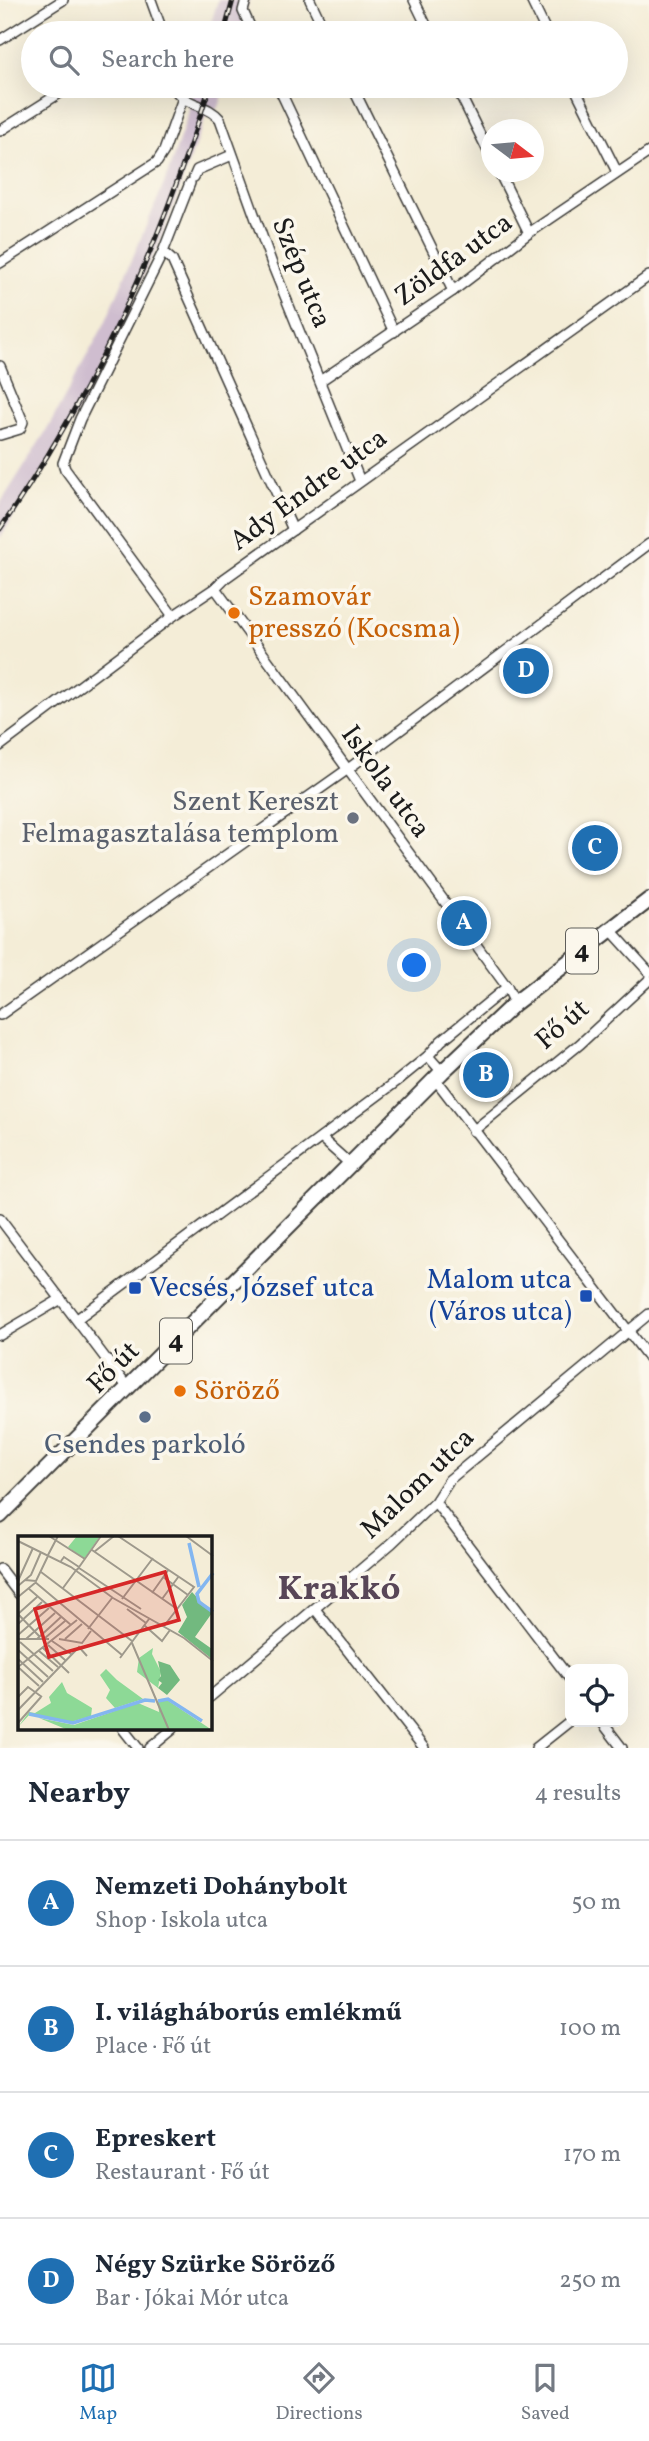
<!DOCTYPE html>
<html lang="en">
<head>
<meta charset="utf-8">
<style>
	body { margin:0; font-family:Vollkorn,serif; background:#f6f6f7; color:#1f2937 }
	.controls { position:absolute; right:21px; bottom:21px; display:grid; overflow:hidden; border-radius:14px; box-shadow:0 7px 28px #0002 }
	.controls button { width:63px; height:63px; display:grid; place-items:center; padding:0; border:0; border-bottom:2px solid #e0e1e3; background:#fff; color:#1f2937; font:35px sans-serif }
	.compass { position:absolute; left:481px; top:119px; width:63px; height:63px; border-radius:50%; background:#fff; box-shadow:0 7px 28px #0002; rotate:106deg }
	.you { position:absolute; left:415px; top:966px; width:24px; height:24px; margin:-18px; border:5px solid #fff; border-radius:50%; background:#1a73e8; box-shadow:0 0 0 10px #1a73e833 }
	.badge { display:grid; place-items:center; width:46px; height:46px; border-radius:50%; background:#1f6fb2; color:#fff; font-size:23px; font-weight:700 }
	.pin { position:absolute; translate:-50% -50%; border:4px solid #fff; box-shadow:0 2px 7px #0006 }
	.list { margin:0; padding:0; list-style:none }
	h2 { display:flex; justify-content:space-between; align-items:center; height:91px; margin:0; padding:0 28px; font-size:30px }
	h2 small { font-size:23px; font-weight:400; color:#747a83 }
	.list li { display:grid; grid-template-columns:46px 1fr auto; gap:21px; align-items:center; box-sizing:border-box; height:126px; padding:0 28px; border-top:2px solid #e0e1e3 }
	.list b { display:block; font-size:26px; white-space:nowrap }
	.list p { margin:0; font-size:23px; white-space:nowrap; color:#747a83 }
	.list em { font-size:23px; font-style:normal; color:#747a83 }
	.icon { flex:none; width:38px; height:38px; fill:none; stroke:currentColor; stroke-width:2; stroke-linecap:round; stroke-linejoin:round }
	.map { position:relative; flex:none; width:649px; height:1748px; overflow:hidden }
	.search { position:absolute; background:#fff; box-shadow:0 7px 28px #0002; left:21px; right:21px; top:21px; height:77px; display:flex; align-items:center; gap:18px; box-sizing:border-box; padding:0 24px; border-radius:38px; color:#747a83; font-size:26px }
	.sheet { height:595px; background:#fff }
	nav { display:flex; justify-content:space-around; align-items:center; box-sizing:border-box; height:98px; border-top:2px solid #e0e1e3; background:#fff; font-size:19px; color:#747a83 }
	nav a { display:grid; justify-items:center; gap:4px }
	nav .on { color:#1f6fb2 }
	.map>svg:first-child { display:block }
	.industrial { fill:#cfbdcf }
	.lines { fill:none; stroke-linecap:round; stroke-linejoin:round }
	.street-casing { stroke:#3c3b38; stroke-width:12 }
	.primary-casing { stroke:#3c3b38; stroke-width:18 }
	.street { stroke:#fff; stroke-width:9 }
	.primary { stroke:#fff; stroke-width:14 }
	.rail-casing { stroke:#1c1c1c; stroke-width:5 }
	.rail { stroke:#fbf7ec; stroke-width:2.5; stroke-dasharray:8; stroke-linecap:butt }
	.food-dot { fill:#e8710a; stroke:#fbf7ec; stroke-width:2.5 }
	.worship-dot { fill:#6b7280; stroke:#fbf7ec; stroke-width:2.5 }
	.transit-dot { fill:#1a4fb4; stroke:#fbf7ec; stroke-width:2.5 }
	.service-dot { fill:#5c6f8a; stroke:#fbf7ec; stroke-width:2.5 }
	.labels { text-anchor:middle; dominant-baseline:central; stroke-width:7; stroke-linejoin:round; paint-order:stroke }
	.shield { fill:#fbf7ec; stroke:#5f5e5a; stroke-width:2 }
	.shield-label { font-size:26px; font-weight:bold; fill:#1c1c1c }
	.street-label { font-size:28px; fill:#1c1c1c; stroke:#fbf7ec }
	.food-label { font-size:28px; fill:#c56008; stroke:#fbf7ec; text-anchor:start }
	.worship-label { font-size:28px; fill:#5b616d; stroke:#fbf7ec; text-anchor:end }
	.transit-label { font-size:28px; fill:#164399; stroke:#fbf7ec; text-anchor:end }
	.service-label { font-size:28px; fill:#4e5e75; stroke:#fbf7ec }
	.district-label { font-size:35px; font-weight:bold; fill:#584657; stroke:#fbf7ec }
	.inset-river { fill:none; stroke:#83b6f0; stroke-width:3.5 }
	.inset-road { fill:none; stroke:#9e998c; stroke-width:2 }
	.view { fill:#d62828; fill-opacity:0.15; stroke:#d62828; stroke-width:3.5 }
	.inset-edge { fill:none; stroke:#1c1c1c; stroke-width:3.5 }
</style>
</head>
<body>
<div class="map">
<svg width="649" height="1748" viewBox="0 0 649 1748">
	<rect width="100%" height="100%" fill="#fbf7ec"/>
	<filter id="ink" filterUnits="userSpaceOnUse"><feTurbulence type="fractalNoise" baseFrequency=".0143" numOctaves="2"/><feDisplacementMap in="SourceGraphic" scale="14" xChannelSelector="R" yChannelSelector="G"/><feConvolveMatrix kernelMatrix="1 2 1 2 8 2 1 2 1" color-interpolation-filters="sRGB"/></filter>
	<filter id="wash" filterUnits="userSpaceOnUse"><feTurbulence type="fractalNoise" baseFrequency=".00686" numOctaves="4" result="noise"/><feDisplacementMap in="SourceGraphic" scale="28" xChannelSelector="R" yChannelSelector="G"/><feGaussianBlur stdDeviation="1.57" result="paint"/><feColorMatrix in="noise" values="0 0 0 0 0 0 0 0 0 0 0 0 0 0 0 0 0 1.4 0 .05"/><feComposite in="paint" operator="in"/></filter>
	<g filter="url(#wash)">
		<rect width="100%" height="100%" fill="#f4edd7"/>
		<g class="industrial">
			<path d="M218 0H249L240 33H208Z"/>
			<path d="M193 86H226L219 107 205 118 157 251 150 261 123 325 73 421 0 538V504L48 428 105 323 166 179 188 114Z"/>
		</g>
	</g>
	<g filter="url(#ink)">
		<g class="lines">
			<defs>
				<g id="street">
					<path d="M151 0 163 33"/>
					<path d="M246 0 243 11 253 33"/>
					<path d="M310 0 326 33"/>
					<path d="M414 0 430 33"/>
					<path d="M531 0 547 33"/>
					<path d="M0 40 63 0"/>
					<path d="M173 86C183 106 207 103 220 119L272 264 360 481"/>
					<path d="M278 86 394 332"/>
					<path d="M352 86 453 291"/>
					<path d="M456 86 491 157"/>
					<path d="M574 86 617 172"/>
					<path d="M0 131 71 86"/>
					<path d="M499 172 529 233"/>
					<path d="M194 177 197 170 232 155"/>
					<path d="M163 252 172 260 293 530"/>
					<path d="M0 263 157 162 164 151 183 98"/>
					<path d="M0 366 23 422 20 429 0 435"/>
					<path d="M320 381 453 291 529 233 649 152"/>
					<path d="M215 588 507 987 515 1003"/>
					<path d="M173 616 65 469 63 463 80 419 163 252 190 183"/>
					<path d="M0 746 173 616 215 588 224 579 649 276"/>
					<path d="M610 929 649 972"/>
					<path d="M0 1015 348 769 649 544"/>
					<path d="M428 1056 442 1072"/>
					<path d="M435 1079 649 1358"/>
					<path d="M473 1131 580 1044 649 980"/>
					<path d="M321 1138 350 1164"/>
					<path d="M0 1219 128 1388"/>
					<path d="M77 1319 396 1082 428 1056 441 1041 507 987"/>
					<path d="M0 1335 61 1299"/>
					<path d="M435 1502 570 1679"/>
					<path d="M0 1569 19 1594"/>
					<path d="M315 1609 424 1748"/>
					<path d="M210 1697 392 1543 435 1502 449 1480 649 1314"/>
					<path d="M602 1722 622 1748"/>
					<path d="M123 1729 138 1748"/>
					<path d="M150 1748 173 1729"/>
					<path d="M536 1748 570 1721"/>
				</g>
				<path id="primary" d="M0 1516 442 1072 515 1003 649 900"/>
			</defs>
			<use href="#street" class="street-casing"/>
			<use href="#primary" class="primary-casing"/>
			<use href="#street" class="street"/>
			<use href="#primary" class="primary"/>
			<defs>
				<g id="rail">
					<path d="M224 33 233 0"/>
					<path d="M0 529C78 416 139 292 184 162 193 137 202 111 210 86"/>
				</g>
			</defs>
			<use href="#rail" class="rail-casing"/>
			<use href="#rail" class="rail"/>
		</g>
	</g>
	<g class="food-dot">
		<circle cx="234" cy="613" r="7"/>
		<circle cx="180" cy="1391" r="7"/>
	</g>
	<circle class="worship-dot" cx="353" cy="818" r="7"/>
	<g class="transit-dot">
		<rect x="128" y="1281" width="14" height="14" rx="3.5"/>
		<rect x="579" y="1289" width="14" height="14" rx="3.5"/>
	</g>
	<circle class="service-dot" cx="145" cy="1417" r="7"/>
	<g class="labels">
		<g class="shield">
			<rect x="566" y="928.5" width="32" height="45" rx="5"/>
			<rect x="160" y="1318.5" width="32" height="45" rx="5"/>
		</g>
		<g class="shield-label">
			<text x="582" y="951">4</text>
			<text x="176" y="1341">4</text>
		</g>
		<g class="street-label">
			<text transform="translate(454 260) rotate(-36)">Zöldfa utca</text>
			<text transform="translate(301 273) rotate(68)">Szép utca</text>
			<text transform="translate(309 490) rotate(-36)">Ady Endre utca</text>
			<text transform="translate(385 782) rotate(54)">Iskola utca</text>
			<text transform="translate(563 1025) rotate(-41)">Fő út</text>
			<text transform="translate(114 1368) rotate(-45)">Fő út</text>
			<text transform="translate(418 1484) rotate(-44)">Malom utca</text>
		</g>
		<g class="food-label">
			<text x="248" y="597">Szamovár<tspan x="248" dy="32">presszó (Kocsma)</tspan></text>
			<text x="194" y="1391">Söröző</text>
		</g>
		<g class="worship-label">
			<text x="339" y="802">Szent Kereszt<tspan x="339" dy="32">Felmagasztalása templom</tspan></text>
		</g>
		<g class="transit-label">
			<text x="572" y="1280">Malom utca<tspan x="572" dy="32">(Város utca)</tspan></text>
			<text x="149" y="1288" text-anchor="start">Vecsés, József utca</text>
		</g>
		<g class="service-label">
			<text x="145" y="1445">Csendes parkoló</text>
		</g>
		<g class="district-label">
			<text x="339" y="1590">Krakkó</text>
		</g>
	</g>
	<g transform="translate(18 1536)">
		<rect width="194" height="194" fill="#f4edd7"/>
		<path d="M59 0H82L66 23 50 11ZM135 112 134 118 143 136 140 152 119 136 121 122ZM88 133 99 144 125 163 97 172 88 162 92 154 82 139ZM44 146 49 157 74 172 73 180 53 186 12 178 0 191 11 176 17 177 33 167 31 161ZM149 164 194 194H50L21 182 56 189 120 167 141 176 140 166Z" fill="#8dd996"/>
		<path d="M174 56 194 77 177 101 194 113V123L160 96 169 81 164 69ZM140 125 152 129 162 144 149 159 140 152 144 147 140 144 143 140Z" fill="#72b97f"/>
		<path class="inset-river" d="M171 7 181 51M195 37 179 58 181 66 195 76M140 165 150 163 184 185M11 178 55 187 127 164 137 165"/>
		<path class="inset-road" d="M31 0 67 23M100 0 176 51 146 90M168 0 195 20M0 5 53 31 95 62 166 102 195 125M74 14 159 73M76 16 96 0M30 19 40 0M43 25 46 21 61 31M61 32 123 73M59 34 83 0M23 36 114 105M145 41 170 59M7 44 18 45 30 20M0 45 15 12M17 46 104 119M0 50 13 39 23 16M10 52 53 89M45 52 59 33M134 57 151 33M0 61 17 47M104 63 135 22M144 63 161 40M109 73 128 87M0 78 22 101M0 78 19 61M0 88 24 66M126 89 144 105 152 94M70 93 94 62M0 99 31 72M27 102 47 85M0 103H31M8 103 37 77M19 103 43 81M41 103 64 107 73 95M47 103 64 88M34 105 53 118M2 106 35 135M114 107 151 194M30 109 47 124M25 112 51 137M0 114 30 141M21 115 40 131M102 122 131 83M0 123 25 146M0 131 59 84M0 131 21 150M0 161 10 151 24 161M0 174 61 111 69 120M0 187 23 161"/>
		<path class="view" d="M147 36 161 84 31 121 17 73Z"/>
		<rect width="194" height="194" class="inset-edge"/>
	</g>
</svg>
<div class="controls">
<button><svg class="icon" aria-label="locate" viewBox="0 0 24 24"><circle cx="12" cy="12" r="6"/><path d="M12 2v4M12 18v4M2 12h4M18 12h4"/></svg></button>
</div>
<svg class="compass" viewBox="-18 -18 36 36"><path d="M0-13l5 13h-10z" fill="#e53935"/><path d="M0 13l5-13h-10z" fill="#747a83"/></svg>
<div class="you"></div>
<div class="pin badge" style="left:464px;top:923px">A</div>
<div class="pin badge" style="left:486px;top:1075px">B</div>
<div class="pin badge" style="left:595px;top:848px">C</div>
<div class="pin badge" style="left:526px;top:671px">D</div>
<div class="search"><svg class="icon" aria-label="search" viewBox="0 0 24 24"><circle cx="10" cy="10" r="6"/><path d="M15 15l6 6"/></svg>Search here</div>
</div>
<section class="sheet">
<h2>Nearby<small>4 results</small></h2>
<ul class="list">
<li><span class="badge">A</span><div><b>Nemzeti Dohánybolt</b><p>Shop · Iskola utca</p></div><em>50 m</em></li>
<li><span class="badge">B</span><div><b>I. világháborús emlékmű</b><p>Place · Fő út</p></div><em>100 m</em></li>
<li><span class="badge">C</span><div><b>Epreskert</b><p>Restaurant · Fő út</p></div><em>170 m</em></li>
<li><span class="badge">D</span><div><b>Négy Szürke Söröző</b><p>Bar · Jókai Mór utca</p></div><em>250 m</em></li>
</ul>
</section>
<nav>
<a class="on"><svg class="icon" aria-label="map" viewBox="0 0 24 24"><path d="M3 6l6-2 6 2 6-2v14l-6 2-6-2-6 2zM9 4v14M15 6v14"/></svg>Map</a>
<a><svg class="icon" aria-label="directions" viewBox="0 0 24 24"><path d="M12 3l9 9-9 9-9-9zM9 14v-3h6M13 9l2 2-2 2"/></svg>Directions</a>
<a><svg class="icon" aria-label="saved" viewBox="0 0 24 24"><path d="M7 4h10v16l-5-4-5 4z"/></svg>Saved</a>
</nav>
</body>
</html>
